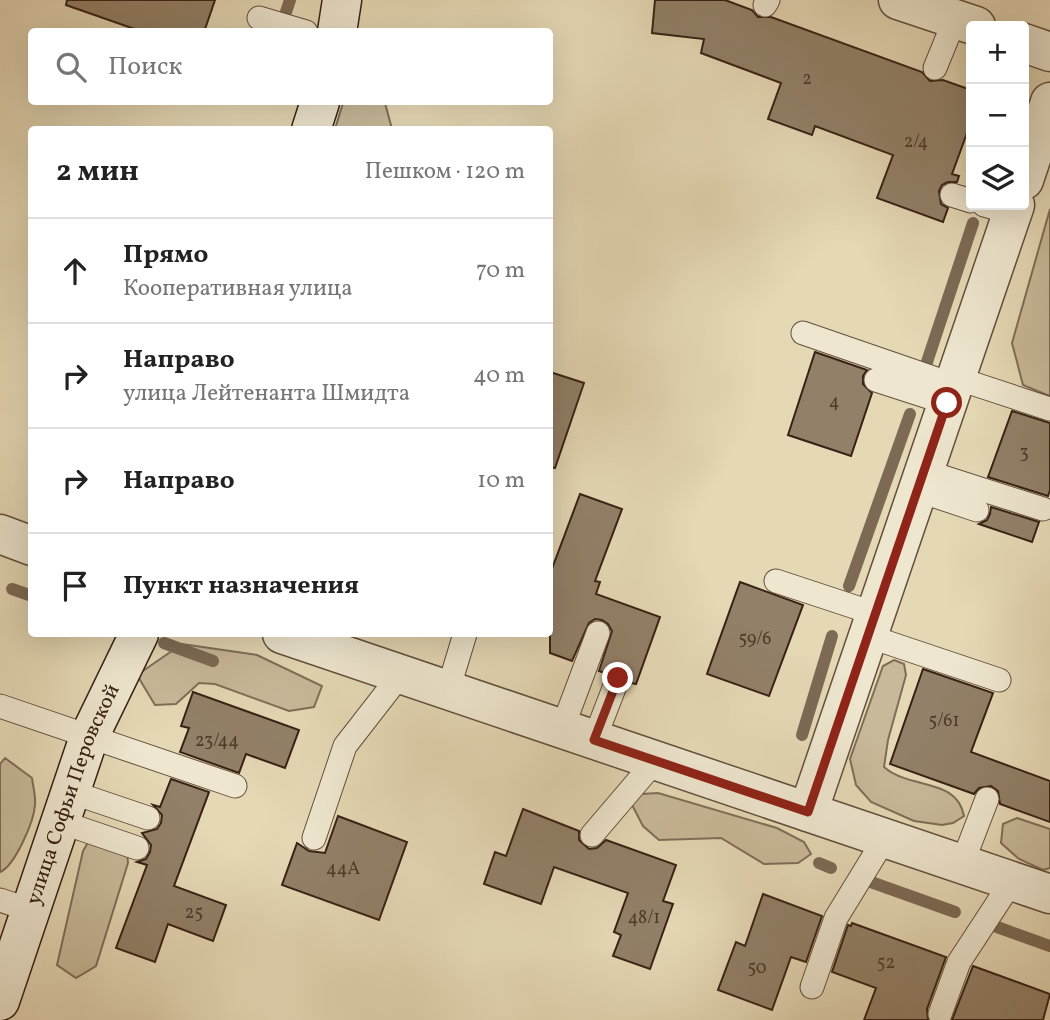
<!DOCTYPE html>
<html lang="ru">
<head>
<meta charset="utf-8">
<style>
	body { margin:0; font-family:Vollkorn,serif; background:#f6f6f6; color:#222 }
	.controls { position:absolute; right:21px; top:21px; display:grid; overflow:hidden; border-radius:7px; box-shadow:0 7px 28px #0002 }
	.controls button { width:63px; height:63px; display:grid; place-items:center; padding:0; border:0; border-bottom:2px solid #e0e0e0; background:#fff; color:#222; font:35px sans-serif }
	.stop { position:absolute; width:21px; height:21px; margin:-16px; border:5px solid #8f2418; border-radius:50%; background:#fff }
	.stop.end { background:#8f2418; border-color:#fff; box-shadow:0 2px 7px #0008 }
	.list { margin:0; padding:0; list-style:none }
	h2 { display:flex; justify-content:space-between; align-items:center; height:91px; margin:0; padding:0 28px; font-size:30px }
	h2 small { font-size:23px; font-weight:400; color:#767676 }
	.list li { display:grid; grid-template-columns:46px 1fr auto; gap:21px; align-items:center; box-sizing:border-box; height:105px; padding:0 28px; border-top:2px solid #e0e0e0 }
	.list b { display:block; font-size:26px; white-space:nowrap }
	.list p { margin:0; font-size:23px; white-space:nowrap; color:#767676 }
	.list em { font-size:23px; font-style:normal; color:#767676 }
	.icon { flex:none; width:38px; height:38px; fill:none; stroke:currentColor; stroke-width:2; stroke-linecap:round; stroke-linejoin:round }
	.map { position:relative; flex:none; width:1050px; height:1020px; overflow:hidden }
	.search { position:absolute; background:#fff; box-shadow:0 7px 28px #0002; left:28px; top:28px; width:525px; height:77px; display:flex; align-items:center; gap:18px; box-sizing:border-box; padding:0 24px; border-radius:7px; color:#767676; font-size:26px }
	.panel { position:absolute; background:#fff; box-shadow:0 7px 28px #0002; left:28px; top:126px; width:525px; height:511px; border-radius:7px }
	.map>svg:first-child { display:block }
	.green { fill:#c8b99a; stroke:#806d58; stroke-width:2 }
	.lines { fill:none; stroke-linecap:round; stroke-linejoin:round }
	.stream { stroke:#7c6a55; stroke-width:12 }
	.building { fill:#928068; stroke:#382115; stroke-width:2 }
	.lane-casing { stroke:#634f3d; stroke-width:25 }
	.street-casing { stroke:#634f3d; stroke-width:41 }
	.secondary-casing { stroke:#382115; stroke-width:41 }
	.lane { stroke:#eee6cf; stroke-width:23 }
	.street { stroke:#eee6cf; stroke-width:38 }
	.secondary { stroke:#eee6cf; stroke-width:38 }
	.route { stroke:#8f2418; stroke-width:9 }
	.labels { text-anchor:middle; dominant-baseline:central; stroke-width:5; stroke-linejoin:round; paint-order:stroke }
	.number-label { font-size:18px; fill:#4e392a }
	.street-label { font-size:21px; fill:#382115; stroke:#eee6cf }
</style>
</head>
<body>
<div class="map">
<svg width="1050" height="1020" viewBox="0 0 1050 1020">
	<rect width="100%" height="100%" fill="#e5d8b5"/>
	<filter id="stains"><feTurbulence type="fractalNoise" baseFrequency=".00286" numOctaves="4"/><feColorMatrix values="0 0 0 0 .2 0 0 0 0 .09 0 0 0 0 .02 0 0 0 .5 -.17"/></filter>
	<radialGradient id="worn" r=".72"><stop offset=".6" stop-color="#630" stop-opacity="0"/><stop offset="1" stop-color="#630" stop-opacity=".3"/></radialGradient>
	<g class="green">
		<path d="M345 102H381L385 103 392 129H335L343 103Z"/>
		<path d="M1050 209V396L1023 385 1012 343Z"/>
		<path d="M182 644 257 655 322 686 314 707 289 711 215 684 199 683 176 704 155 705 137 675Z"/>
		<path d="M894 660 904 664 906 675 888 740 884 767C910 790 957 777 964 816L953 823 942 825 914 821 871 802 856 785 850 759 883 666Z"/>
		<path d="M5 758 32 778C33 786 36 797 35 805 34 821 15 866 0 872V764Z"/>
		<path d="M658 793 777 828 804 842 811 854 798 863 764 864 721 838 659 840 643 826 629 799 641 794Z"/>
		<path d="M1017 818 1050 829V868L1043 870 1019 859 1001 843 1003 824Z"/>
		<path d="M98 825 127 853 128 863 96 966 76 978 57 965 83 851Z"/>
	</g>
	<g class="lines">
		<g class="stream">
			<path d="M286 12 290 0"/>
			<path d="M926 365 973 223"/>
			<path d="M849 586 910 414"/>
			<path d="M12 589 32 596"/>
			<path d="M164 643 213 661"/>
			<path d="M802 735 832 636"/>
			<path d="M819 863 831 868"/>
			<path d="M868 881 955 912"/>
			<path d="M997 927 1050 946"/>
		</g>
	</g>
	<g class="building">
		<path d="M67 0H215L204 32H143L66 5Z"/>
		<path d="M655 0H725L752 10 758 17H771L922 72 930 81 943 80 971 90V122L952 174 959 176 957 182H948L942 185 939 191 941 204 948 208 943 222 877 198 893 155 815 126 812 135 768 119 781 83 701 53 704 39 652 33Z"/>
		<path d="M815 352 867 370 863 376V384L872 393 851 456 788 435Z"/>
		<path d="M550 372 584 383 555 468 550 467Z"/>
		<path d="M1012 411 1050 423V490L1048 496 988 477Z"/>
		<path d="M580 494 622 509 595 581 600 582 596 594 660 617 636 684 631 683 629 670 622 665 610 667 605 673 599 671 612 631 608 624 602 620 595 619 589 623 572 661 550 653V574Z"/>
		<path d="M991 507 1039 522 1032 542 979 524 987 520 990 514Z"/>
		<path d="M740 582 803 605 769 696 707 674Z"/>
		<path d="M923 669 993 693 971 752 1050 781V822L1000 804 998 791 991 786 979 788 974 794 890 764Z"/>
		<path d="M193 692 299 730 285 768 246 754 239 773 180 752 189 728 181 726Z"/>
		<path d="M171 779 209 792 174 886 226 905 213 941 168 924 155 962 116 948 147 865 137 862 146 859 150 852 151 845 142 833 157 829 161 823 162 815 153 805 160 807Z"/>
		<path d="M523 809 579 831V840L589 849 597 848 606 840 676 865 663 901 673 904 650 969 613 956 621 935 614 932 628 893 554 867 541 904 484 884 495 852 506 856Z"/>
		<path d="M338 816 407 842 379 920 282 885 297 843 309 851 325 853Z"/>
		<path d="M763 894 822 916 806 962 791 957 772 1010 718 990 736 942 745 946Z"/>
		<path d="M852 923 946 957 927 1009 928 1020H864L876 988 832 972 848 925 851 926Z"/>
		<path d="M973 966 1050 994 1043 1020H952Z"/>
	</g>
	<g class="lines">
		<defs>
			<g id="lane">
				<path d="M765 5 768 0"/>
				<path d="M259 18 306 32"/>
				<path d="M935 68 955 19"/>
				<path d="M952 195 971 201"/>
				<path d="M984 205 1012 213"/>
				<path d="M803 333 954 385"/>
				<path d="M956 378 1050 409"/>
				<path d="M876 380 947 403"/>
				<path d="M924 471 1043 509"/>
				<path d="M917 490 977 510"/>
				<path d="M776 581 876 614"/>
				<path d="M868 636 999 680"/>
				<path d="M448 690 465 634"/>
				<path d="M0 706 235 786"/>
				<path d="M562 729 598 633"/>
				<path d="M594 740 618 678"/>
				<path d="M71 792 148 818"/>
				<path d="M61 822 137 848"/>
				<path d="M592 835 656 760"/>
				<path d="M314 838 345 746 401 674"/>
				<path d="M962 864 987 799"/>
				<path d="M0 900 30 910"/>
				<path d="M812 987 836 918 885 838"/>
				<path d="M940 1014 959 962 1012 881"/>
			</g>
			<g id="street">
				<path d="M898 0 976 26"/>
				<path d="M1024 43 1050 52"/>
				<path d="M1024 180 1050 102"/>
				<path d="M0 534 32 546"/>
				<path d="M282 634 1050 894"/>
				<path d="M808 812 1015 205"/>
			</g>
			<g id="secondary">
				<path d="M337 32 342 0"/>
				<path d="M311 130 320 102"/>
				<path id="s1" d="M0 1001 89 737 139 634"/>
			</g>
		</defs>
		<use href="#lane" class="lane-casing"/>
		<use href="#street" class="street-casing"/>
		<use href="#secondary" class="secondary-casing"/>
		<use href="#lane" class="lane"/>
		<use href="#street" class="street"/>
		<use href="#secondary" class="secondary"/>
	</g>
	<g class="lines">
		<path class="route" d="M618 678 594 740 808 812 947 403"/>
	</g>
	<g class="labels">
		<g class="number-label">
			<text x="807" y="79">2</text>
			<text x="916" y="142">2/4</text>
			<text x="834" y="402">4</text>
			<text x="1024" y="453">3</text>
			<text x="755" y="639">59/6</text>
			<text x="944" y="721">5/61</text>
			<text x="217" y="741">23/44</text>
			<text x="343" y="869">44А</text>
			<text x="194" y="913">25</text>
			<text x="644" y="918">48/1</text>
			<text x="886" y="963">52</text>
			<text x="757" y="968">50</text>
		</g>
		<g class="street-label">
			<text stroke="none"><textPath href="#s1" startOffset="219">улица Софьи Перовской</textPath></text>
		</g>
	</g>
	<rect width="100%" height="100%" filter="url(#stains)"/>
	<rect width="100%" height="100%" fill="url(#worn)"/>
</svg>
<div class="controls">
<button>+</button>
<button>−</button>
<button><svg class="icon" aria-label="layers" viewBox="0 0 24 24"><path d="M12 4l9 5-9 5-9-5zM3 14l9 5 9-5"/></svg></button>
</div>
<div class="stop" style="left:947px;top:403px"></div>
<div class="stop end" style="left:618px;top:678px"></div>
<div class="search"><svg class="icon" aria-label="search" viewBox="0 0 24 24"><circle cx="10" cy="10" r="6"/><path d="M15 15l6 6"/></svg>Поиск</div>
<section class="panel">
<h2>2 мин<small>Пешком · 120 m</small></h2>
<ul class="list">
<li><svg class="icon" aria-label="ahead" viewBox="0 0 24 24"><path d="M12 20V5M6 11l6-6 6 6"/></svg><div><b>Прямо</b><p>Кооперативная улица</p></div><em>70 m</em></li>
<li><svg class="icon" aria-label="right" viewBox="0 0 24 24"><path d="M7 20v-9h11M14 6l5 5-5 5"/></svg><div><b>Направо</b><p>улица Лейтенанта Шмидта</p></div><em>40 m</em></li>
<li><svg class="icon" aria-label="right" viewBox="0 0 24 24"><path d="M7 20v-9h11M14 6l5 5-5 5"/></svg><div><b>Направо</b></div><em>10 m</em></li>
<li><svg class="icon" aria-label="arrive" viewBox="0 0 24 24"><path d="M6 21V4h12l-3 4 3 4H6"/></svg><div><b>Пункт назначения</b></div></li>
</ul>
</section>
</div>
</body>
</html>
